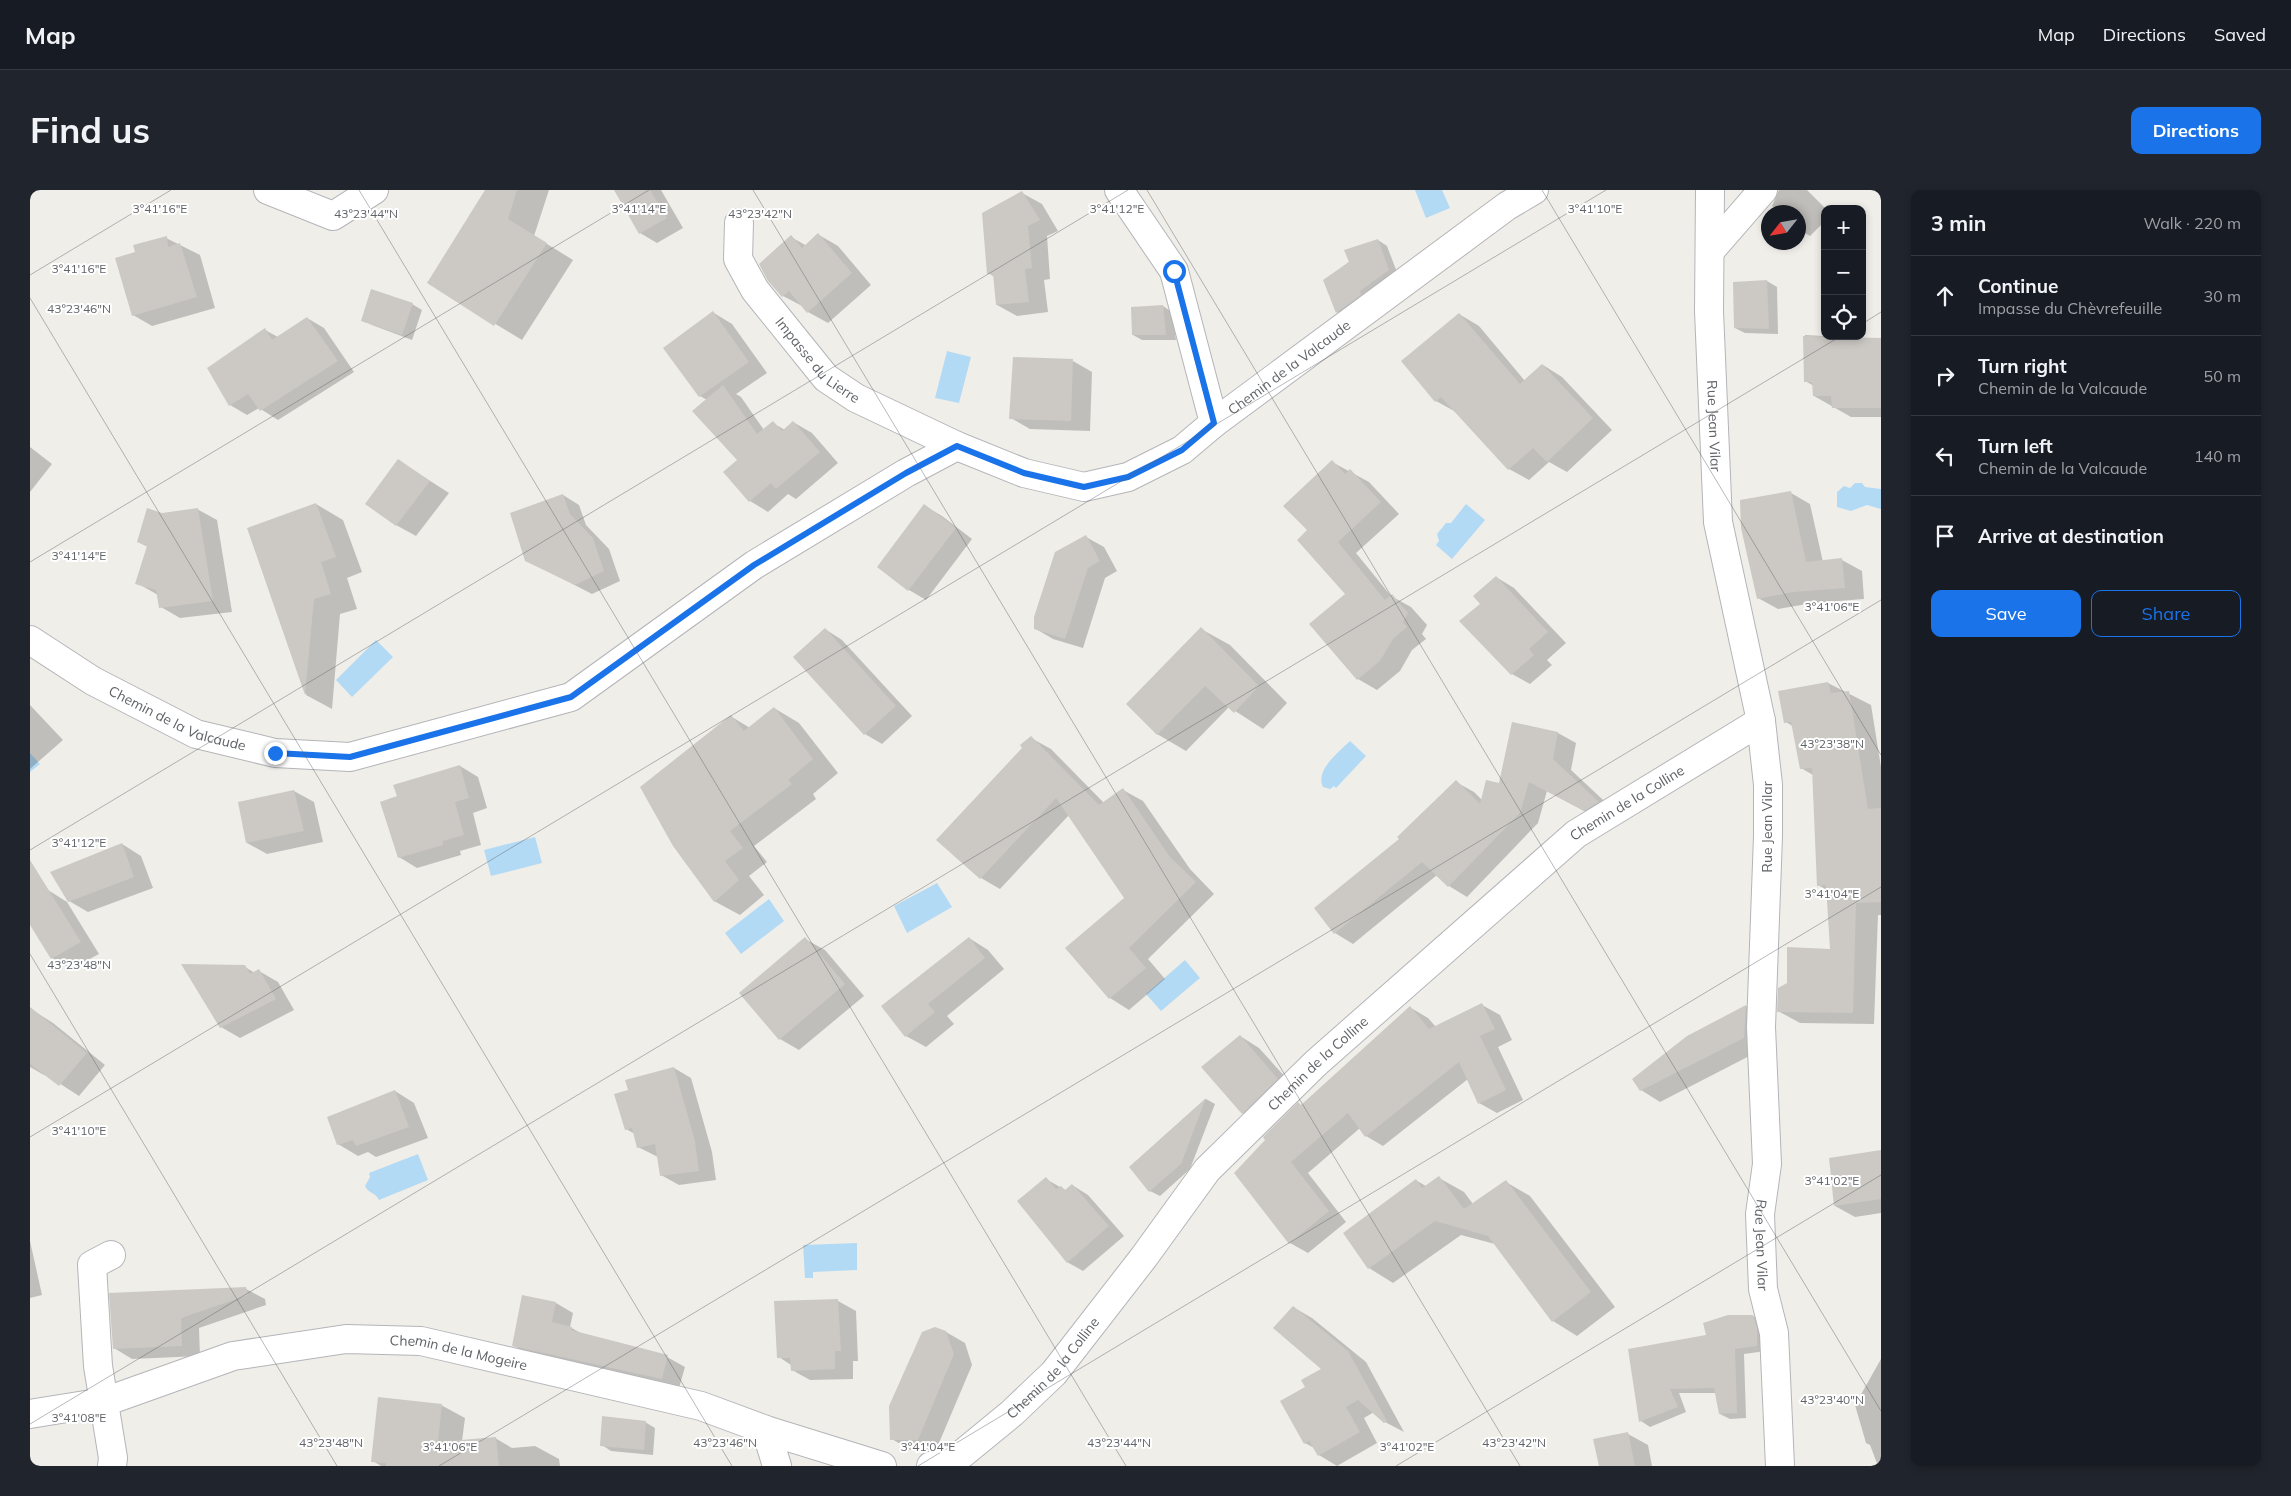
<!DOCTYPE html>
<html lang="en">
<head>
<meta charset="utf-8">
<style>
	body { margin:0; font-family:Mulish,sans-serif; background:#20242c; color:#f1f3f6 }
	.controls { position:absolute; right:15px; top:15px; display:grid; overflow:hidden; border-radius:10px; box-shadow:0 2px 8px #0003 }
	.controls button { width:45px; height:45px; display:grid; place-items:center; padding:0; border:0; border-bottom:1px solid #363941; background:#171b24; color:#f1f3f6; font:25px sans-serif }
	.compass { position:absolute; left:1731px; top:15px; width:45px; height:45px; border-radius:50%; background:#171b24; box-shadow:0 2px 8px #0003; rotate:239deg }
	.stop { position:absolute; width:15px; height:15px; margin:-11px; border:4px solid #1a73e8; border-radius:50%; background:#fff }
	.stop.end { background:#1a73e8; border-color:#fff; box-shadow:0 1px 5px #0008 }
	.list { margin:0; padding:0; list-style:none }
	h2 { display:flex; justify-content:space-between; align-items:center; height:65px; margin:0; padding:0 20px; font-size:21px }
	h2 small { font-size:16px; font-weight:400; color:#9ea1a6 }
	.list li { display:grid; grid-template-columns:32px 1fr auto; gap:15px; align-items:center; box-sizing:border-box; height:80px; padding:0 20px; border-top:1px solid #363941 }
	.list b { display:block; font-size:19px; white-space:nowrap }
	.list p { margin:0; font-size:16px; white-space:nowrap; color:#9ea1a6 }
	.list em { font-size:16px; font-style:normal; color:#9ea1a6 }
	.actions { display:flex; gap:10px; padding:15px 20px }
	.actions a { flex:1; padding:11px 0; border:1px solid #1a73e8; border-radius:10px; text-align:center; font-size:18px; color:#1a73e8 }
	.actions .main { background:#1a73e8; color:#fff }
	.icon { flex:none; width:28px; height:28px; fill:none; stroke:currentColor; stroke-width:2; stroke-linecap:round; stroke-linejoin:round }
	.map { position:relative; flex:none; width:1851px; height:1276px; overflow:hidden; border-radius:10px }
	header { display:flex; align-items:center; gap:30px; box-sizing:border-box; height:70px; padding:0 25px; background:#171b24; border-bottom:1px solid #363941 }
	header strong { font-size:24px }
	nav { display:flex; gap:28px; margin-inline-start:auto; font-size:18px }
	.intro { display:flex; align-items:center; justify-content:space-between; box-sizing:border-box; height:120px; padding:0 30px }
	h1 { margin:0; font-size:35px }
	.button { padding:12px 22px; border-radius:10px; background:#1a73e8; color:#fff; font-size:18px; font-weight:700 }
	main { display:flex; gap:30px; padding:0 30px }
	aside { flex:1; background:#171b24; border-radius:10px; box-shadow:0 2px 8px #0003 }
	.map>svg:first-child { display:block }
	.water { fill:#b3daf5 }
	.shadow { fill:#0003 }
	.building { fill:#ccc9c5 }
	.lines { fill:none; stroke-linecap:round; stroke-linejoin:round }
	.minor-casing { stroke:#b4b5b9; stroke-width:30 }
	.minor { stroke:#fff; stroke-width:28 }
	.route { stroke:#1a73e8; stroke-width:6 }
	.ticks { fill:none; stroke:#606367; stroke-width:1; stroke-opacity:0.45 }
	.labels { text-anchor:middle; dominant-baseline:central; stroke-width:4; stroke-linejoin:round; paint-order:stroke }
	.street-label { font-size:14px; fill:#606367; stroke:#fff }
	.ticks-label { font-size:12px; text-anchor:middle; fill:#606367; stroke:#fff; stroke-width:4; stroke-linejoin:round; paint-order:stroke }
</style>
</head>
<body>
<header>
<strong>Map</strong>
<nav><a>Map</a><a>Directions</a><a>Saved</a></nav>
</header>
<div class="intro"><h1>Find us</h1><a class="button">Directions</a></div>
<main>
<div class="map">
<svg width="1851" height="1276" viewBox="0 0 1851 1276">
	<rect width="100%" height="100%" fill="#f0eee9"/>
	<g class="water">
		<path d="M1385 0H1412L1420 18 1396 28Z"/>
		<path d="M917 161 941 167 929 213 905 208Z"/>
		<path d="M1825 293H1832L1835 297 1851 299V319L1837 315 1821 321 1807 317V302L1814 296 1820 298Z"/>
		<path d="M1436 314 1455 330 1422 369 1406 355 1409 351 1407 344 1416 333H1421Z"/>
		<path d="M346 450 363 467 322 507 306 490Z"/>
		<path d="M1320 551 1336 566 1306 598 1304 596 1300 599 1293 597C1285 580 1308 563 1320 551Z"/>
		<path d="M0 563 10 574 0 582Z"/>
		<path d="M505 647 512 673 461 686 454 660Z"/>
		<path d="M907 693 922 717 877 743 864 716Z"/>
		<path d="M739 709 754 731 711 764 695 743Z"/>
		<path d="M1155 770 1170 788 1131 821 1116 804Z"/>
		<path d="M388 964 398 990 349 1010C346 1003 338 1003 335 996L340 987 339 983Z"/>
		<path d="M827 1053V1080L783 1082V1088H775L773 1055Z"/>
	</g>
	<g class="shadow">
		<path d="M457 0H519L504 46 543 70 492 150 398 93Z"/>
		<path d="M586 0H631L653 38 627 53 610 43Z"/>
		<path d="M1749 0H1777L1796 19 1795 31 1780 46 1768 39V22H1749L1742 16Z"/>
		<path d="M992 3 1012 14 1028 41 1017 46 1020 89 1014 90 1018 122 987 126 967 115 965 87 958 83Z"/>
		<path d="M789 45 808 56 841 95 798 133 778 122 774 117 753 106 761 47 777 56Z"/>
		<path d="M136 48 170 65 185 118 122 136 103 125 106 62Z"/>
		<path d="M1348 50 1357 56 1368 85 1316 128 1307 122 1295 90Z"/>
		<path d="M1737 91 1747 97 1748 144 1715 143 1705 138Z"/>
		<path d="M382 114 392 120 382 150 342 135 332 130Z"/>
		<path d="M1133 116 1142 122 1146 150H1112L1103 145Z"/>
		<path d="M684 123 702 134 737 183 706 204 711 207 734 240 743 233 755 240 763 232 782 243 808 273 766 309 758 304 738 322 720 311 695 282 709 270 677 210 670 206 635 158Z"/>
		<path d="M1429 124 1449 136 1495 191 1513 175 1532 187 1582 240 1537 282 1519 272 1499 290 1479 279 1426 222 1406 211Z"/>
		<path d="M277 128 294 138 324 182 248 230 229 218 217 225 200 215 235 140 248 147Z"/>
		<path d="M1775 145 1851 149V227H1821L1784 206V196L1775 191Z"/>
		<path d="M1043 171 1062 182 1060 241 1000 239 981 228Z"/>
		<path d="M0 257 22 274 0 302Z"/>
		<path d="M369 271 419 303 386 346 366 335Z"/>
		<path d="M1302 272 1339 292 1369 324 1326 363 1361 406 1381 417 1397 435 1392 444 1396 449 1382 460 1370 481 1347 500 1328 489 1317 404 1279 340Z"/>
		<path d="M1761 303 1780 314 1793 372 1812 370 1832 381 1834 409 1783 413 1748 419 1728 408Z"/>
		<path d="M533 305 549 315 556 335 579 359 590 391 562 404 496 370Z"/>
		<path d="M286 314 313 330 332 382 317 388 327 419 310 424 302 519 276 505 218 339Z"/>
		<path d="M895 316 912 326 942 349 896 410 879 400 849 377Z"/>
		<path d="M167 319 187 330 202 422 150 428 131 417 128 405 107 393 118 357 108 352 132 324Z"/>
		<path d="M1056 347 1074 357 1087 381 1075 388 1053 458 1023 449 1006 439Z"/>
		<path d="M1466 387 1484 398 1536 453 1517 470 1522 475 1500 494 1482 484 1452 414Z"/>
		<path d="M795 439 812 450 882 526 852 554 835 544Z"/>
		<path d="M1171 439 1200 455 1257 513 1233 539 1199 517 1156 561 1127 544Z"/>
		<path d="M1798 493 1841 515 1851 577V725H1848L1844 834 1770 833 1748 821 1758 794 1801 760 1797 700 1788 695 1783 585 1771 578 1764 537 1756 532Z"/>
		<path d="M0 515 33 550 0 579Z"/>
		<path d="M744 518 769 533 808 583 783 604 786 609 724 656 737 672 719 686 734 705 710 725 684 711 702 527 720 538Z"/>
		<path d="M1483 533 1528 543 1546 553 1541 580 1586 622 1573 631 1517 601 1508 633 1437 707 1419 696 1407 685 1323 754 1305 743 1371 649 1426 592 1444 602 1452 610 1470 595Z"/>
		<path d="M1001 548 1021 559 1074 613 1093 600 1113 611 1160 679 1184 704 1118 769 1135 789 1099 820 1080 808 1037 758 1096 708 1039 625 970 699 951 688 993 558Z"/>
		<path d="M430 576 448 587 457 618 443 623 451 655 430 661 431 665 387 678 369 667 368 607Z"/>
		<path d="M264 601 284 612 293 652 237 664 217 653Z"/>
		<path d="M92 654 111 666 123 698 58 722 39 711Z"/>
		<path d="M18 700 37 712 69 764 41 779 22 768 0 732V711Z"/>
		<path d="M939 748 958 760 974 779 917 826 924 834 896 857 876 846Z"/>
		<path d="M775 749 795 760 834 806 769 860 750 849Z"/>
		<path d="M215 777 225 783 229 781 248 792 264 820 210 848 191 837Z"/>
		<path d="M1452 815 1470 825 1482 850 1468 857 1493 910 1467 923 1449 913 1438 889 1353 956 1336 946 1330 938 1278 983 1316 1032 1278 1063 1260 1053 1206 983 1272 916 1381 818 1398 828 1406 837Z"/>
		<path d="M1716 816 1735 827 1733 859 1630 912 1611 900 1658 847Z"/>
		<path d="M4 821 23 833 75 875 49 906 15 884 14 885 0 877V826Z"/>
		<path d="M1210 846 1229 858 1267 900 1232 934 1213 923Z"/>
		<path d="M644 878 661 888 682 962 686 990 649 995 631 985 628 967 608 957 605 944 596 939Z"/>
		<path d="M365 901 384 913 398 948 346 967 338 962 328 966 308 954Z"/>
		<path d="M1176 909 1185 914 1160 979 1130 1006 1120 1001 1100 977Z"/>
		<path d="M1851 961V1023L1825 1027 1805 1016Z"/>
		<path d="M1409 988 1434 1002 1443 1014 1476 992 1500 1006 1585 1117 1547 1146 1523 1131 1465 1054 1431 1045 1363 1093 1339 1078 1387 991 1396 996Z"/>
		<path d="M1016 989 1037 1001 1042 995 1058 1005 1094 1046 1053 1081 1037 1072Z"/>
		<path d="M0 1051 12 1105 0 1108Z"/>
		<path d="M216 1099 235 1109 236 1115 169 1138 170 1166 102 1169 84 1158Z"/>
		<path d="M808 1111 826 1121 828 1171H823V1189L780 1190 762 1180 761 1175 749 1167Z"/>
		<path d="M526 1113 543 1123 540 1137 554 1145 637 1167 655 1177 649 1198 501 1165 484 1156Z"/>
		<path d="M1263 1117 1282 1128 1336 1172 1374 1242 1355 1232 1344 1222 1334 1228 1347 1253 1307 1276 1289 1265 1286 1259 1275 1253 1251 1212 1277 1198 1293 1179Z"/>
		<path d="M1723 1126 1733 1132 1736 1161 1714 1164 1716 1228 1700 1229 1690 1224 1687 1203H1649L1656 1222 1620 1237 1611 1231 1677 1146Z"/>
		<path d="M916 1142 935 1153 942 1175 906 1260H880L862 1249Z"/>
		<path d="M1851 1169V1276H1848L1840 1255 1836 1253 1825 1215Z"/>
		<path d="M411 1215 435 1228 432 1251 465 1248 482 1258 505 1256 529 1269 530 1276H351L343 1271Z"/>
		<path d="M615 1232 625 1238 623 1265 581 1261 572 1255Z"/>
		<path d="M1598 1244 1618 1255 1622 1276H1570Z"/>
	</g>
	<g class="building">
		<path d="M455 0H487L478 29 517 53 464 136 397 93Z"/>
		<path d="M584 0H620L637 28 609 44Z"/>
		<path d="M992 1 1010 30 998 36 1002 78 995 79 999 112 966 115 963 84H957L952 23Z"/>
		<path d="M788 43 822 83 777 123 759 101 752 107 738 91 729 74 761 45 772 58Z"/>
		<path d="M137 46 138 57 150 53 167 107 102 126 85 68 105 62 103 55Z"/>
		<path d="M1348 49 1359 80 1330 101 1331 105 1306 123 1293 90 1319 72 1314 60Z"/>
		<path d="M1737 90 1739 139 1704 138 1703 92Z"/>
		<path d="M341 99 383 113 372 145 331 131Z"/>
		<path d="M1133 115 1136 145H1102L1101 117Z"/>
		<path d="M683 121 719 172 669 207 633 158Z"/>
		<path d="M1429 123 1490 194 1512 174 1563 228 1517 272 1503 258 1478 280 1411 207 1405 212 1371 171Z"/>
		<path d="M277 127 308 171 230 221 218 204 199 216 177 178 235 138 242 150Z"/>
		<path d="M1773 146 1851 148V218H1802L1801 206H1783L1782 192H1774Z"/>
		<path d="M983 167 1043 169 1041 231 979 229Z"/>
		<path d="M693 195 727 244 743 231 752 241 763 231 790 262 746 299 741 293 719 312 693 282 707 270 662 221Z"/>
		<path d="M368 269 400 291 366 336 335 314Z"/>
		<path d="M1302 270 1315 284 1320 279 1351 312 1308 352 1355 410 1362 404 1378 423 1373 432 1377 437 1363 449 1350 471 1327 490 1279 434 1315 404 1267 350 1277 340 1253 316Z"/>
		<path d="M1761 301 1776 372 1812 368 1815 398 1763 402 1727 409 1711 338 1710 310Z"/>
		<path d="M533 304 540 324 563 348 574 381 545 395 495 371 480 323Z"/>
		<path d="M286 313 306 367 291 372 301 404 284 409 275 505 217 338Z"/>
		<path d="M894 314 926 338 878 401 847 377Z"/>
		<path d="M117 318 132 323 168 318 183 411 129 418 126 400 105 394 117 356 107 352Z"/>
		<path d="M1056 345 1070 371 1058 378 1035 449 1004 439V427L1025 362Z"/>
		<path d="M1466 386 1518 442 1499 459 1504 465 1481 485 1429 431 1450 414 1443 406Z"/>
		<path d="M1171 437 1229 496 1204 523 1175 496 1127 545 1096 514Z"/>
		<path d="M795 438 866 516 834 545 763 467Z"/>
		<path d="M1798 492 1801 503 1819 501 1838 619 1851 618V712L1826 713 1823 823 1747 822 1748 798 1757 793V757L1800 759 1796 695 1787 696 1782 578 1770 579 1761 532 1754 533 1748 501Z"/>
		<path d="M744 517 783 569 758 590 762 594 700 641 713 658 695 671 709 690 684 712 643 656 610 597 701 525 714 541Z"/>
		<path d="M1482 532 1528 542 1523 569 1569 612 1554 621 1499 592 1490 623 1418 697 1392 672 1304 744 1284 718 1369 649 1367 647 1426 590 1450 614 1456 590 1469 593Z"/>
		<path d="M1001 546 1069 615 1093 598 1140 667 1166 692 1099 758 1116 778 1079 809 1035 758 1094 708 1026 608 950 689 906 650 992 558 990 555Z"/>
		<path d="M430 575 439 608 425 612 434 645 413 651V655L368 668 350 612 367 606 363 595Z"/>
		<path d="M264 600 274 641 216 653 208 612Z"/>
		<path d="M92 653 104 687 38 712 20 682Z"/>
		<path d="M0 670 51 752 21 769 0 735Z"/>
		<path d="M775 747 815 794 749 850 709 803Z"/>
		<path d="M939 747 955 768 898 814 905 822 875 847 851 816Z"/>
		<path d="M151 774 215 775 220 784 229 779 246 809 190 838Z"/>
		<path d="M1452 813 1465 839 1450 846 1476 900 1448 914 1429 872 1335 947 1318 923 1261 972 1299 1021 1259 1054 1204 983 1235 950 1233 947 1268 912 1271 915 1380 816 1399 839Z"/>
		<path d="M1716 815 1714 848 1610 901 1602 889 1657 846Z"/>
		<path d="M0 817 57 863 29 896 0 874Z"/>
		<path d="M1210 845 1248 889 1212 924 1171 877Z"/>
		<path d="M644 877 665 951 669 981 630 986 625 954 607 958 602 938 595 940 584 904 598 900 595 890Z"/>
		<path d="M365 900 379 937 326 956 323 950 307 955 297 927Z"/>
		<path d="M1176 908 1151 974 1119 1002 1099 977Z"/>
		<path d="M1851 960V1009L1804 1016 1799 968Z"/>
		<path d="M1409 986 1434 1019 1476 990 1561 1102 1522 1132 1458 1046 1405 1031 1338 1079 1313 1043 1386 989 1392 998Z"/>
		<path d="M1016 987 1026 999 1031 996 1035 1000 1042 994 1079 1036 1037 1073 987 1011Z"/>
		<path d="M216 1097 218 1105 151 1128 152 1156 83 1159 79 1103Z"/>
		<path d="M492 1105 526 1112 522 1132 542 1137 541 1140 638 1165 632 1189 482 1156Z"/>
		<path d="M808 1109 811 1161H805V1179L761 1181 760 1168H747L744 1111Z"/>
		<path d="M1263 1116 1318 1161 1357 1231 1354 1233 1328 1210 1316 1217 1330 1242 1288 1266 1279 1251 1274 1254 1250 1211 1275 1197 1271 1190 1291 1179 1243 1138Z"/>
		<path d="M1698 1125H1723L1727 1138V1156L1705 1159 1707 1223 1689 1224 1684 1198 1640 1199 1648 1217 1609 1232 1598 1159 1676 1145 1673 1133Z"/>
		<path d="M905 1137 916 1141 924 1164 888 1250H860L859 1216 892 1142Z"/>
		<path d="M348 1207 412 1214 408 1252 466 1247 469 1276H356V1273L341 1272Z"/>
		<path d="M572 1226 616 1231 614 1260 570 1256Z"/>
		<path d="M1598 1242 1605 1276H1569L1563 1249Z"/>
	</g>
	<g class="lines">
		<defs>
			<g id="minor">
				<path d="M238 0 303 26 344 0"/>
				<path d="M1089 0 1144 81 1184 233"/>
				<path id="s1" d="M1680 0 1679 121 1688 332 1731 531 1738 595V646L1731 837 1737 974 1730 1024 1733 1099 1744 1143 1750 1276"/>
				<path id="s2" d="M709 33 708 69 725 100 796 188 826 208 927 256"/>
				<path d="M1680 61 1733 0"/>
				<path id="s3" d="M0 450 63 491 166 544 245 563 320 567 541 507 724 375 876 283 927 256 994 283 1054 297 1098 287 1152 260 1184 233 1477 16 1504 0"/>
				<path d="M81 1065 62 1075 68 1176 83 1268 82 1276"/>
				<path id="s4" d="M0 1224 74 1212 203 1166 316 1149 391 1151 671 1216 736 1240 852 1276"/>
				<path d="M736 1240 747 1276"/>
				<path id="s5" d="M901 1276 932 1264 982 1223 1024 1183 1114 1067 1177 980 1286 873 1546 644 1731 531"/>
			</g>
		</defs>
		<use href="#minor" class="minor-casing"/>
		<use href="#minor" class="minor"/>
	</g>
	<g class="lines">
		<path class="route" d="M245 563 320 567 541 507 724 375 876 283 927 256 994 283 1054 297 1098 287 1152 260 1184 233 1144 81"/>
	</g>
	<path class="ticks" d="M329 0 1096 1276M723 0 1490 1276M1117 0 1851 1221M1512 0 1851 565M0 85 141 0M0 108 702 1276M1832 134 1851 122M0 372 619 0M0 660 1098 0M0 764 307 1276M0 947 1576 0M0 1234 1811 146M409 1276 1851 410M888 1276 1851 697M1366 1276 1851 985M1844 1276 1851 1272"/>
	<g class="labels">
		<g class="street-label">
			<text stroke="none"><textPath href="#s2" startOffset="166">Impasse du Lierre</textPath></text>
			<text stroke="none"><textPath href="#s3" startOffset="1412">Chemin de la Valcaude</textPath></text>
			<text stroke="none"><textPath href="#s1" startOffset="236">Rue Jean Vilar</textPath></text>
			<text stroke="none"><textPath href="#s3" startOffset="168">Chemin de la Valcaude</textPath></text>
			<text stroke="none"><textPath href="#s5" startOffset="969">Chemin de la Colline</textPath></text>
			<text transform="translate(1737 637) rotate(-90)">Rue Jean Vilar</text>
			<text stroke="none"><textPath href="#s5" startOffset="564">Chemin de la Colline</textPath></text>
			<text stroke="none"><textPath href="#s1" startOffset="1061">Rue Jean Vilar</textPath></text>
			<text stroke="none"><textPath href="#s4" startOffset="440">Chemin de la Mogeire</textPath></text>
			<text stroke="none"><textPath href="#s5" startOffset="159">Chemin de la Colline</textPath></text>
		</g>
	</g>
	<g class="ticks-label">
		<text x="130" y="23">3°41'16"E</text>
		<text x="609" y="23">3°41'14"E</text>
		<text x="1087" y="23">3°41'12"E</text>
		<text x="1565" y="23">3°41'10"E</text>
		<text x="336" y="28">43°23'44"N</text>
		<text x="730" y="28">43°23'42"N</text>
		<text x="49" y="83">3°41'16"E</text>
		<text x="49" y="123">43°23'46"N</text>
		<text x="49" y="370">3°41'14"E</text>
		<text x="1802" y="421">3°41'06"E</text>
		<text x="1802" y="558">43°23'38"N</text>
		<text x="49" y="657">3°41'12"E</text>
		<text x="1802" y="708">3°41'04"E</text>
		<text x="49" y="779">43°23'48"N</text>
		<text x="49" y="945">3°41'10"E</text>
		<text x="1802" y="995">3°41'02"E</text>
		<text x="1802" y="1214">43°23'40"N</text>
		<text x="49" y="1232">3°41'08"E</text>
		<text x="301" y="1257">43°23'48"N</text>
		<text x="695" y="1257">43°23'46"N</text>
		<text x="1089" y="1257">43°23'44"N</text>
		<text x="1484" y="1257">43°23'42"N</text>
		<text x="420" y="1261">3°41'06"E</text>
		<text x="898" y="1261">3°41'04"E</text>
		<text x="1377" y="1261">3°41'02"E</text>
	</g>
</svg>
<div class="controls">
<button>+</button>
<button>−</button>
<button><svg class="icon" aria-label="locate" viewBox="0 0 24 24"><circle cx="12" cy="12" r="6"/><path d="M12 2v4M12 18v4M2 12h4M18 12h4"/></svg></button>
</div>
<svg class="compass" viewBox="-18 -18 36 36"><path d="M0-13l5 13h-10z" fill="#e53935"/><path d="M0 13l5-13h-10z" fill="#9ea1a6"/></svg>
<div class="stop" style="left:1144px;top:81px"></div>
<div class="stop end" style="left:245px;top:563px"></div>
</div>
<aside>
<h2>3 min<small>Walk · 220 m</small></h2>
<ul class="list">
<li><svg class="icon" aria-label="ahead" viewBox="0 0 24 24"><path d="M12 20V5M6 11l6-6 6 6"/></svg><div><b>Continue</b><p>Impasse du Chèvrefeuille</p></div><em>30 m</em></li>
<li><svg class="icon" aria-label="right" viewBox="0 0 24 24"><path d="M7 20v-9h11M14 6l5 5-5 5"/></svg><div><b>Turn right</b><p>Chemin de la Valcaude</p></div><em>50 m</em></li>
<li><svg class="icon" aria-label="left" viewBox="0 0 24 24"><path d="M17 20v-9H6M10 6l-5 5 5 5"/></svg><div><b>Turn left</b><p>Chemin de la Valcaude</p></div><em>140 m</em></li>
<li><svg class="icon" aria-label="arrive" viewBox="0 0 24 24"><path d="M6 21V4h12l-3 4 3 4H6"/></svg><div><b>Arrive at destination</b></div></li>
</ul>
<div class="actions"><a class="main">Save</a><a>Share</a></div>
</aside>
</main>
</body>
</html>
